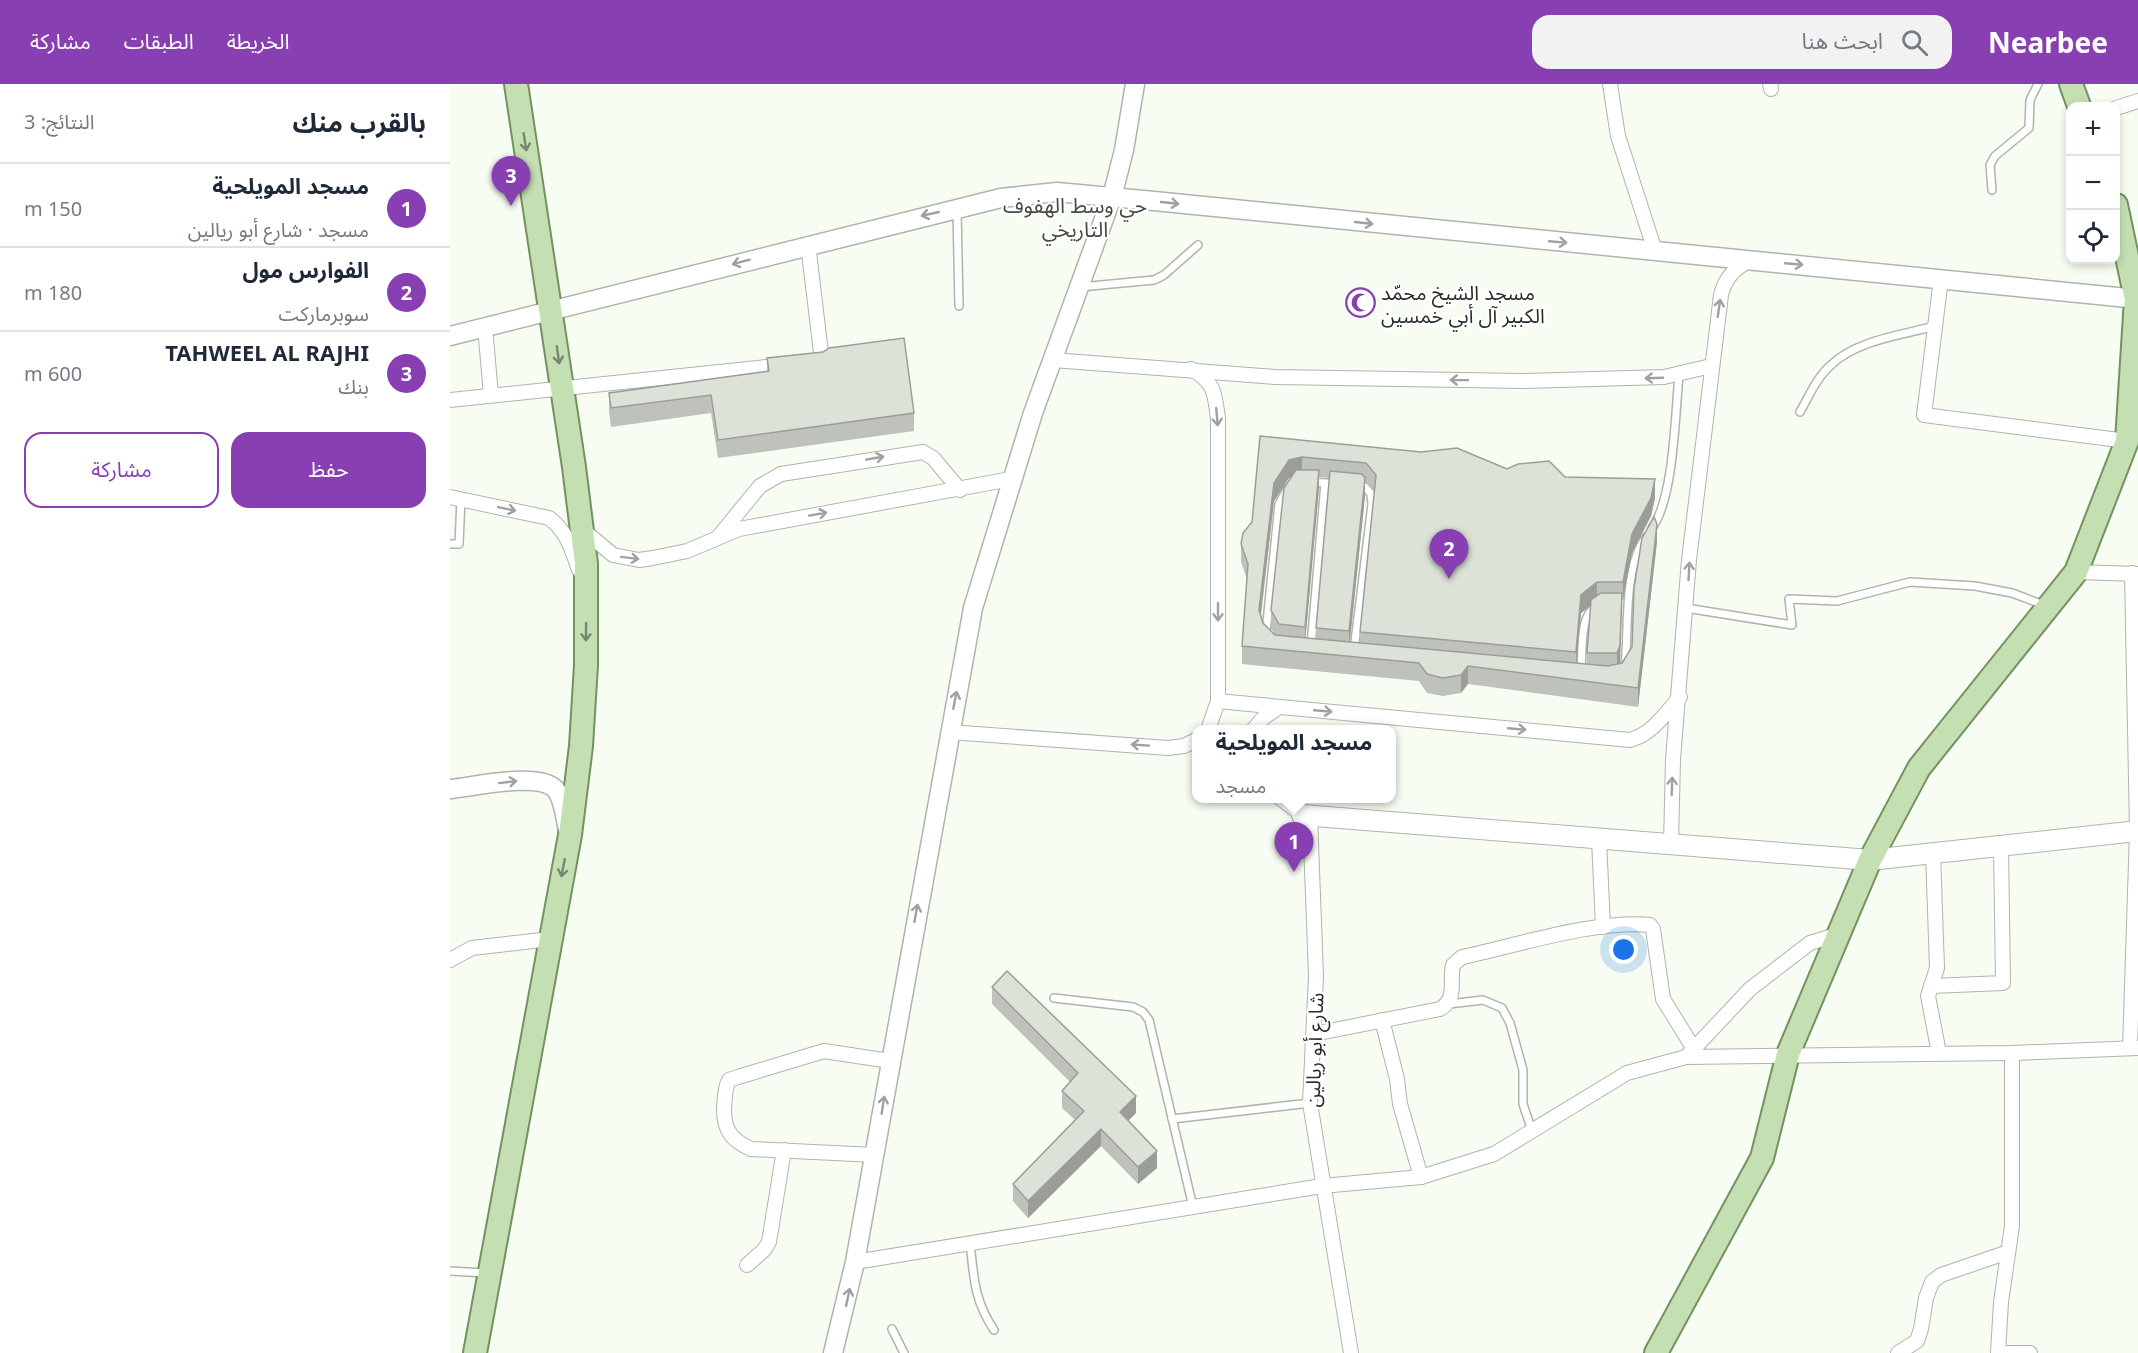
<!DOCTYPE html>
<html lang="ar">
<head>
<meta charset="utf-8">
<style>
	body { margin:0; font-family:"Noto Sans","Noto Sans Arabic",sans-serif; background:#f2f2f3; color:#1f2937; direction:rtl }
	.controls { position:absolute; right:18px; top:18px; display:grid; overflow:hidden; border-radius:12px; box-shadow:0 3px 9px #0003 }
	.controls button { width:54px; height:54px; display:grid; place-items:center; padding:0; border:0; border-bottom:2px solid #e0e1e3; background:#fff; color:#1f2937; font:30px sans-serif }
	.you { position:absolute; left:1174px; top:866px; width:21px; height:21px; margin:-15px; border:4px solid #fff; border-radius:50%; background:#1a73e8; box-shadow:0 0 0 9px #1a73e833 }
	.badge { display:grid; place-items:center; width:39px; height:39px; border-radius:50%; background:#873fb1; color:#fff; font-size:20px; font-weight:700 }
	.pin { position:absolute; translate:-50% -50px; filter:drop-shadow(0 2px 3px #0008) }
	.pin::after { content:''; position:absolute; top:32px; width:21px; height:18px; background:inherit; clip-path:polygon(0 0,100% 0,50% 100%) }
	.popup { position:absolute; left:742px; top:641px; width:204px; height:78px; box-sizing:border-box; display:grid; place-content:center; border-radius:12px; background:#fff; filter:drop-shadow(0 2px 4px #0005); font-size:20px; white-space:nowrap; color:#747a83 }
	.popup b { font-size:22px; color:#1f2937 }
	.popup::after { content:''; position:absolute; left:50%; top:100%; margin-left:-12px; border:12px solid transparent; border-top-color:#fff }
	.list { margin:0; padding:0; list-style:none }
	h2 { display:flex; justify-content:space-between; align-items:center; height:78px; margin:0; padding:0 24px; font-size:26px }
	h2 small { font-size:20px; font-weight:400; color:#747a83 }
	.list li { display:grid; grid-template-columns:39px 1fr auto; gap:18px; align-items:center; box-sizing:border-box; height:84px; padding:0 24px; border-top:2px solid #e0e1e3 }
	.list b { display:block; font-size:22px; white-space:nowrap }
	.list p { margin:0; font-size:20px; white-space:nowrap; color:#747a83 }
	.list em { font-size:20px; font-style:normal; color:#747a83 }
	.actions { display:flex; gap:12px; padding:18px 24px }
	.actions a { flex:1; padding:14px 0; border:2px solid #873fb1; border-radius:18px; text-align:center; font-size:21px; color:#873fb1 }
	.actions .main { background:#873fb1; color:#fff }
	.icon { flex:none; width:33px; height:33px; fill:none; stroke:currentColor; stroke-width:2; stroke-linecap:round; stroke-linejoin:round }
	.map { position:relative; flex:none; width:1688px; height:1269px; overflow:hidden; direction:ltr }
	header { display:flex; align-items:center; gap:36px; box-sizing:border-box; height:84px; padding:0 30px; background:#873fb1; color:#fff }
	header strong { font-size:28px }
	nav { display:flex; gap:33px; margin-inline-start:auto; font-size:21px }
	.search { width:420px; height:54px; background:#f2f2f3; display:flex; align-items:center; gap:15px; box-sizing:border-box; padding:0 21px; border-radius:18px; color:#747a83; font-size:22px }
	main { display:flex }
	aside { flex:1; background:#fff }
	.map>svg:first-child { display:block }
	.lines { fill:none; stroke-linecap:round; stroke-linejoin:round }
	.service-casing { stroke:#afb4ac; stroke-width:10 }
	.minor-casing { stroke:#afb4ac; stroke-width:16 }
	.tertiary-casing { stroke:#afb4ac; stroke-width:21 }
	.secondary-casing { stroke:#afb4ac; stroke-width:22 }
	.primary-casing { stroke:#749260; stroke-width:26 }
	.service { stroke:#fff; stroke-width:7 }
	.minor { stroke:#fff; stroke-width:14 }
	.tertiary { stroke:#fff; stroke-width:18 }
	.secondary { stroke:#fff; stroke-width:20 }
	.primary { stroke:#c4dfb2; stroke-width:22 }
	.wall { fill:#bec2bb; fill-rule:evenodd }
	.shaded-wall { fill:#9b9e98 }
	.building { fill:#dde2d9; stroke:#9b9e98; stroke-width:1.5 }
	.oneway { stroke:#77866e }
	.oneway2 { stroke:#9fa09f }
	.labels { text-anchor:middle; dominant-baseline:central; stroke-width:4.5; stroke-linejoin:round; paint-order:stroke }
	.poi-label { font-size:20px; fill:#2a2c29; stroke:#fff; text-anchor:start }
	.street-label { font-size:20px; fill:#2a2c29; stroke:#fff }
	.neighbourhood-label { font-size:21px; fill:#474b44; stroke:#fff }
</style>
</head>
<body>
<header>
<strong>Nearbee</strong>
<div class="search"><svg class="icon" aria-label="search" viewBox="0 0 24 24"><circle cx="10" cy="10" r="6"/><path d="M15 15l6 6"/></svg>ابحث هنا</div>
<nav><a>الخريطة</a><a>الطبقات</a><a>مشاركة</a></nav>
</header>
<main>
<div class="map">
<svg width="1688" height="1269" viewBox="0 0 1688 1269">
	<rect width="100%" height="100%" fill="#f7fdf3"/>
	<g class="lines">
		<defs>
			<g id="service">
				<path d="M1542 106 1540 81 1545 72 1579 44 1580 16 1588 0"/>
				<path d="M507 126 509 222"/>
				<path d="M630 203 704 196 714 191 748 161"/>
				<path d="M1350 328C1359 312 1367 293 1381 281 1407 256 1452 251 1485 242"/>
				<path d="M862 398 887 400"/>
				<path d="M1202 444C1224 414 1225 330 1229 292"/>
				<path d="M0 460H9L11 415"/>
				<path d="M1236 524 1342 541 1339 515 1387 517 1460 498 1525 502 1562 509 1594 521"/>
				<path d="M816 548 829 420 838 404"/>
				<path d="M861 562 875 399"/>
				<path d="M904 566 922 420 921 410 915 403 907 402"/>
				<path d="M1175 582C1179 545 1173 484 1196 453"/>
				<path d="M1131 587C1133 568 1128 529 1149 521"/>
				<path d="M604 914 683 923 693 928 699 936 743 1123"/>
				<path d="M999 920 1033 916 1052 924 1060 939 1073 986V1020L1082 1047"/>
				<path d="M722 1035 860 1019"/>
				<path d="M520 1159C524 1194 524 1216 544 1246"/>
				<path d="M0 1187 36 1189"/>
				<path d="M442 1245 454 1269"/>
			</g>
			<g id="minor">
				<path d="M1160 0 1168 52 1205 167"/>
				<path d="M1320 0 1321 5"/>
				<path d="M1666 24 1688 17"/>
				<path d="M358 160 372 277 363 278"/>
				<path d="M1491 195 1474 331 1677 357"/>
				<path d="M35 243 41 311"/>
				<path d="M603 276 825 293 1074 297 1214 293 1261 282"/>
				<path d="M741 285C765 298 765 310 768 335V617L1180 656C1202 650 1215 630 1230 613"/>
				<path d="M0 316 335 281"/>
				<path d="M0 413 99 434C117 447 122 466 129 486"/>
				<path d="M132 445 163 471 189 476 203 474 237 467 289 445 561 395"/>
				<path d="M270 451 310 402 331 390 473 368 483 374 510 406"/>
				<path d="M1626 488 1688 490"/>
				<path d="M758 646 768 617"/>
				<path d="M803 646 813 634 829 623"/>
				<path d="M499 648 718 664 734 662 746 656"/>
				<path d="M830 714 852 731"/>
				<path d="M860 732 866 892 860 1019 901 1269"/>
				<path d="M1149 755 1153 843"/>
				<path d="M1221 760 1223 675 1239 476 1271 211C1275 194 1284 185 1300 176"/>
				<path d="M1483 769 1487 884 1478 912 1489 969"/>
				<path d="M0 876 22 864 100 855"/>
				<path d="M1481 902 1553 899 1551 762"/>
				<path d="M932 936 947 995 950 1020 971 1093"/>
				<path d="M864 950 990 925C1008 914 999 899 1003 881L1012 873C1064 862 1149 835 1200 841L1203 845 1213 915 1244 965"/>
				<path d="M1680 964 1687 747 1682 489"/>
				<path d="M1238 971 1300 905 1360 859 1389 850"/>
				<path d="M425 1071 301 1065C281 1056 274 1046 274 1025 275 1014 274 1006 279 996L288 993 374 967 440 977"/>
				<path d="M405 1178 872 1102 971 1093 1044 1070 1177 989 1236 973 1562 969 1688 964"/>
				<path d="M297 1181 314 1166 319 1158 334 1066"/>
				<path d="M1448 1269 1467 1257 1471 1245 1476 1214 1482 1198 1491 1191 1558 1168"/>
				<path d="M1548 1269 1551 1218 1562 1142V969"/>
				<path d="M1548 1269H1580"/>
			</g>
			<g id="tertiary">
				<path d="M0 252 551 114 607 108 704 117 1688 215"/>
				<path d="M0 705C23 703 90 687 106 706 114 716 115 734 118 746"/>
				<path d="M383 1269 405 1178 523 524 583 329 662 113 674 66 685 0"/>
			</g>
			<path id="secondary" d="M852 731 1420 776 1688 747"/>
			<g id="primary">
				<path d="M1621 0 1629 22"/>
				<path d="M25 1269 120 751 131 662 136 581V479L124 383 66 0"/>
				<path d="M1206 1269 1312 1074 1338 970 1420 776 1469 684 1626 488 1677 357 1686 215 1666 121"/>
			</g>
		</defs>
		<use href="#service" class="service-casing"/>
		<use href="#minor" class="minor-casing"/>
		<use href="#tertiary" class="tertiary-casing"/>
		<use href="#secondary" class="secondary-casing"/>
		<use href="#primary" class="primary-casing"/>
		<use href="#service" class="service"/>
		<use href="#minor" class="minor"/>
		<use href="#tertiary" class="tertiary"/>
		<use href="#secondary" class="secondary"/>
		<use href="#primary" class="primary"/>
	</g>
	<g class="wall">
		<path d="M317 274 464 329V347L268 374 261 329 161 343 159 327V309L317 287Z"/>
		<path d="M810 352 1115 393 1205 414 1201 432 1182 469 1173 516H1172L1170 580 1172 579 1182 563 1207 458 1188 623 1018 600 1011 609 993 612 977 609 969 597 792 580V562L797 495 791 478V460L802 438ZM869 393 879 394 866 544V555L855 554 869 404ZM839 394H840L821 526V544L824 549 813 539 811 532 824 417ZM915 397 925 407 910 548V559L900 558 915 412ZM1141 521 1137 569V580L1126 579 1131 529Z"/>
		<path d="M542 903 686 1029 678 1037 707 1084 688 1100 651 1062 578 1134 563 1117V1100L625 1036 612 1024V1007L620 998 542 920Z"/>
	</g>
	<g class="shaded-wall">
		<path d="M852 373V391L839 394 824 417 809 544V526L824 399 839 376Z"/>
		<path d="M869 386V404L855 561V543Z"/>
		<path d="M915 394V412L899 565V547Z"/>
		<path d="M1205 395V414L1201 432 1182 469 1173 516V498L1182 450Z"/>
		<path d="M1207 440V458L1188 623V604Z"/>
		<path d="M1147 498V517L1131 529 1126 586V568L1131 511Z"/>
		<path d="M1172 509 1170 580 1167 587V569Z"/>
		<path d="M1018 582V600L1011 609V591Z"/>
		<path d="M686 1012V1029L670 1045V1028Z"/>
		<path d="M651 1045V1062L578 1134V1117Z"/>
		<path d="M707 1067V1084L688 1100V1083Z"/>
	</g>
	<g class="building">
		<path d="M454 254 464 329 268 356 261 311 161 324 159 309 319 287 317 274 373 268 379 264Z"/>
		<path d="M810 352 971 368 1007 364 1057 385 1068 380 1099 377 1115 393 1205 395 1201 414 1182 450 1173 498H1147L1131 511 1126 568 910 548 926 391 916 379 852 373 839 376 824 399 809 526 813 539 825 551 1158 582 1172 579 1182 563 1184 504 1192 454 1204 433 1207 440 1188 604 1018 582 1011 591 993 594 977 590 969 579 792 562 798 480 791 460 793 449 802 438Z"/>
		<path d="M846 386H869L855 543 829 540 821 526 834 404Z"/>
		<path d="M880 387 912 390 915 394 899 547 866 544Z"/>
		<path d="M1151 509H1172L1170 561 1167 569H1137L1141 516Z"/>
		<path d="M557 887 686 1012 670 1028 707 1067 688 1083 651 1045 578 1117 563 1100 634 1027 612 1007 628 989 542 903Z"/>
	</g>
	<defs><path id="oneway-shaft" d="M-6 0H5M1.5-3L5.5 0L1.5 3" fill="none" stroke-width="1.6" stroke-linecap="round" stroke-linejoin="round" transform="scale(1.5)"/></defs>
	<g class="oneway">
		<use href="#oneway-shaft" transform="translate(75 58) rotate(81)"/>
		<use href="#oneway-shaft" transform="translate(108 271) rotate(82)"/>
		<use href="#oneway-shaft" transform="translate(136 548) rotate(91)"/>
		<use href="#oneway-shaft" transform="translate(113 784) rotate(101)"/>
	</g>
	<g class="oneway2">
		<use href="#oneway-shaft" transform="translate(720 119) rotate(6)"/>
		<use href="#oneway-shaft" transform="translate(480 130) rotate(167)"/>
		<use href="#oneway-shaft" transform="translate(914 139) rotate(6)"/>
		<use href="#oneway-shaft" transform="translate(1108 158) rotate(5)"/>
		<use href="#oneway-shaft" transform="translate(291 178) rotate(165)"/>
		<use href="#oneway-shaft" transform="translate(1344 180) rotate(5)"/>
		<use href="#oneway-shaft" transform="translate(1269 224) rotate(-82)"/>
		<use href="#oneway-shaft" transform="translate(1204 294) rotate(178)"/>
		<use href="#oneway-shaft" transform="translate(1009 296) rotate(-179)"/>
		<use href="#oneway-shaft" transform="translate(767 333) rotate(85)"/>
		<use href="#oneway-shaft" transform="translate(425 374) rotate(-10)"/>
		<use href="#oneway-shaft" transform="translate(57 425) rotate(12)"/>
		<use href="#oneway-shaft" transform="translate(368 430) rotate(-10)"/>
		<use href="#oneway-shaft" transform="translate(180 474) rotate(7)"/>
		<use href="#oneway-shaft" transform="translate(1239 487) rotate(-87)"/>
		<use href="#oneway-shaft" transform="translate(768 528) rotate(90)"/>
		<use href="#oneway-shaft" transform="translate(505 616) rotate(-79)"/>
		<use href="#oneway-shaft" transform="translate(873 627) rotate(5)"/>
		<use href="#oneway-shaft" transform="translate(1067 645) rotate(5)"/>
		<use href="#oneway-shaft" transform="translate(690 661) rotate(-176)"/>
		<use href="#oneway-shaft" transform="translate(58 698) rotate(-7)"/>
		<use href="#oneway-shaft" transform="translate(1222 702) rotate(-88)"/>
		<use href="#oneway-shaft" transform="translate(466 829) rotate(-80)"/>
		<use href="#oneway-shaft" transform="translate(433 1021) rotate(-81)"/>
		<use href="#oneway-shaft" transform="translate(398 1213) rotate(-78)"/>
	</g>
	<defs>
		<symbol id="mosque-ring" viewBox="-11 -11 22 22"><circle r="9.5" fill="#fff" stroke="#873fb1" stroke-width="1.5"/><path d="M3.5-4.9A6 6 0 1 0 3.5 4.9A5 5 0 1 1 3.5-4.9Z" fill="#873fb1"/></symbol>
	</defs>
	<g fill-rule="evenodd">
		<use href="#mosque-ring" x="894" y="202" width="33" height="33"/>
	</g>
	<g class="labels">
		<g class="poi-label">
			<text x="931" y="208">مسجد الشيخ محمّد<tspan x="931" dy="23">الكبير آل أبي خمسين</tspan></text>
		</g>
		<g class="street-label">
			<text transform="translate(864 966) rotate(-88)">شارع أبو ريالين</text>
		</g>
		<g class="neighbourhood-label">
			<text x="625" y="121">حي وسط الهفوف<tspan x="625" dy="24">التاريخي</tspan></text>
		</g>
	</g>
</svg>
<div class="controls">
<button>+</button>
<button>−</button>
<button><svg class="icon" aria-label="locate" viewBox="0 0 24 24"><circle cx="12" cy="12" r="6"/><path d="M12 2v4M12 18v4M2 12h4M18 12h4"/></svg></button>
</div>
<div class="you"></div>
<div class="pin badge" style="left:844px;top:788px">1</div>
<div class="popup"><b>مسجد المويلحية</b>مسجد</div>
<div class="pin badge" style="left:999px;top:495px">2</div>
<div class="pin badge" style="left:61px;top:122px">3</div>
</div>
<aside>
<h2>بالقرب منك<small>النتائج: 3</small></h2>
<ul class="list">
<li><span class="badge">1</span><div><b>مسجد المويلحية</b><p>مسجد · شارع أبو ريالين</p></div><em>150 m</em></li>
<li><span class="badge">2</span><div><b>الفوارس مول</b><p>سوبرماركت</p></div><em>180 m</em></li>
<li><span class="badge">3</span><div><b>TAHWEEL AL RAJHI</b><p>بنك</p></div><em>600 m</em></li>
</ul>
<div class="actions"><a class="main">حفظ</a><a>مشاركة</a></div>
</aside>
</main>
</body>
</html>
